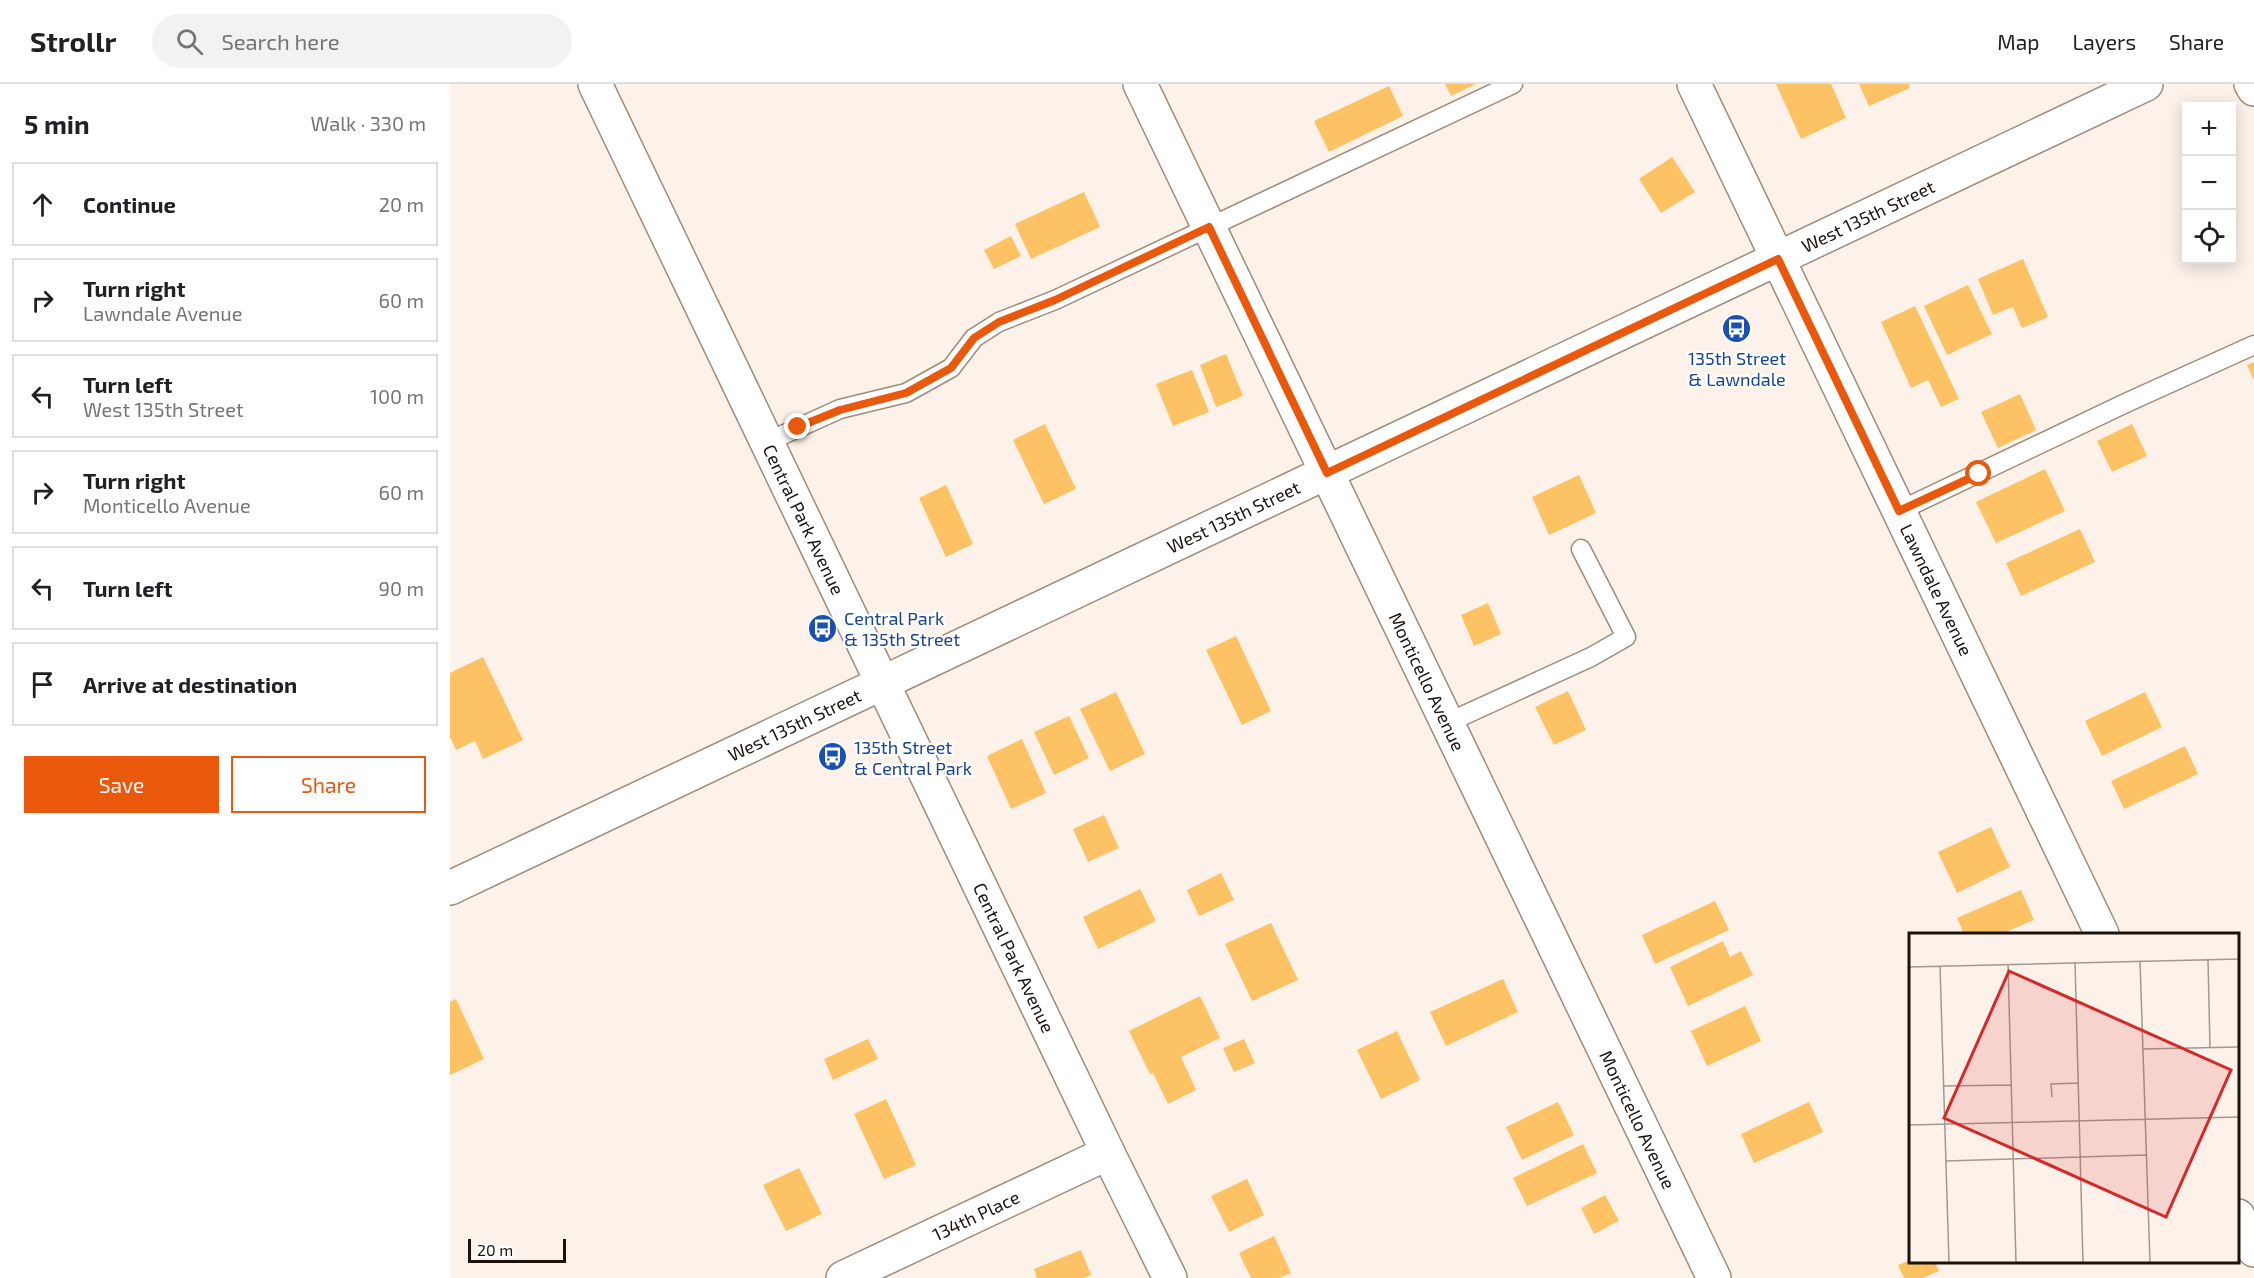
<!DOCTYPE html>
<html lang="en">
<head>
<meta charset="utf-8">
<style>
	body { margin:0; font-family:"Exo 2",sans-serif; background:#f2f2f2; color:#202124 }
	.controls { position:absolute; right:18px; top:18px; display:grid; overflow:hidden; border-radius:0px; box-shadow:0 3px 15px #0003 }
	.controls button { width:54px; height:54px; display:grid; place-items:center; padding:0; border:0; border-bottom:2px solid #e0e0e0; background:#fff; color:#202124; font:30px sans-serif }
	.scale { position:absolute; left:18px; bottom:15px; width:98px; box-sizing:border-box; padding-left:6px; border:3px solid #1a120b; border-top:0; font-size:16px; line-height:21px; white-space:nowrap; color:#1a120b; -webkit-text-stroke:4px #fff; paint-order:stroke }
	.stop { position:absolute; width:18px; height:18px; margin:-14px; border:4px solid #ea580c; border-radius:50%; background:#fff }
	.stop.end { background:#ea580c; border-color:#fff; box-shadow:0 2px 6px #0008 }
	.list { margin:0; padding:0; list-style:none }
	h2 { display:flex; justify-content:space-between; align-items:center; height:78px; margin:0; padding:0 24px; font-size:26px }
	h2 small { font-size:20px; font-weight:400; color:#757577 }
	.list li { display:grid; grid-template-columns:39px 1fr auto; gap:18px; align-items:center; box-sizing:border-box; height:84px; margin:0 12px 12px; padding:0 12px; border:2px solid #e0e0e0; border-radius:0px }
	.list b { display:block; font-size:22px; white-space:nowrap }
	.list p { margin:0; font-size:20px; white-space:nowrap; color:#757577 }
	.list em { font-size:20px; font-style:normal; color:#757577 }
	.actions { display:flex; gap:12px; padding:18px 24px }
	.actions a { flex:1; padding:14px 0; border:2px solid #ea580c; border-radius:0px; text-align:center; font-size:21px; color:#ea580c }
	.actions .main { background:#ea580c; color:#fff }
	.icon { flex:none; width:33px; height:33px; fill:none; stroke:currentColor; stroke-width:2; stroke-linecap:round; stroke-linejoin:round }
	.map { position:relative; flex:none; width:1804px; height:1194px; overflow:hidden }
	header { display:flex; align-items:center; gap:36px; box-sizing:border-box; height:84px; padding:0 30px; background:#fff; border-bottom:2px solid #e0e0e0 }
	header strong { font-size:28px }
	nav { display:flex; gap:33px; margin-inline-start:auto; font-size:21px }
	.search { width:420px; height:54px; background:#f2f2f2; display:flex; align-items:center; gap:15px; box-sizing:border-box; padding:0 21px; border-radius:33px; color:#757577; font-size:22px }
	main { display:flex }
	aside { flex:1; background:#fff }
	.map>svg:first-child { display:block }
	.building { fill:#fcc264 }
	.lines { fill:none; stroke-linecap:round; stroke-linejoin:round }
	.lane-casing { stroke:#a18a79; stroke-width:21 }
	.street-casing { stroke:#a18a79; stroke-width:36 }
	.secondary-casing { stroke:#a18a79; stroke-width:36 }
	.lane { stroke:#fff; stroke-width:18 }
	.street { stroke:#fff; stroke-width:33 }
	.secondary { stroke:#fff; stroke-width:33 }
	.route { stroke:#ea580c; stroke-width:8 }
	.labels { text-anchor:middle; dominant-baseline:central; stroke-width:4.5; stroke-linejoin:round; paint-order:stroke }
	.street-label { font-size:18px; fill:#1a120b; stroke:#fff }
	.transit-label { font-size:18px; fill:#164399; stroke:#fff; text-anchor:start }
	.inset-road { fill:none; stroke:#a29891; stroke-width:1.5 }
	.view { fill:#d62828; fill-opacity:0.15; stroke:#d62828; stroke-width:3 }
	.inset-edge { fill:none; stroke:#1a120b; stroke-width:3 }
</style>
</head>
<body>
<header>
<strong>Strollr</strong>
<div class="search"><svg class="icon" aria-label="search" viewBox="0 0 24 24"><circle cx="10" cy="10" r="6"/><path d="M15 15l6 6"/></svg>Search here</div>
<nav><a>Map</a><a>Layers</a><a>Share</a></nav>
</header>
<main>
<aside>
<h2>5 min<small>Walk · 330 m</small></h2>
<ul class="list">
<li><svg class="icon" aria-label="ahead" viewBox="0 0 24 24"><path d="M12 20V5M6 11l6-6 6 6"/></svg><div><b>Continue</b></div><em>20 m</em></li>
<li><svg class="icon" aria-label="right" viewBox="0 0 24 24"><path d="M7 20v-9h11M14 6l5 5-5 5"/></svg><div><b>Turn right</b><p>Lawndale Avenue</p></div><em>60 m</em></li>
<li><svg class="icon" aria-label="left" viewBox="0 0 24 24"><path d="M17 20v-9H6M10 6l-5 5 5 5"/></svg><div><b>Turn left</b><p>West 135th Street</p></div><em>100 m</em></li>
<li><svg class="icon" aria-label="right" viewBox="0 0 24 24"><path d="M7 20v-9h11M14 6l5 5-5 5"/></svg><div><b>Turn right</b><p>Monticello Avenue</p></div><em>60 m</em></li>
<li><svg class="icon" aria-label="left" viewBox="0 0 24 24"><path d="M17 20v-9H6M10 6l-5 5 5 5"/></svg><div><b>Turn left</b></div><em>90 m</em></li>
<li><svg class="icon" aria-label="arrive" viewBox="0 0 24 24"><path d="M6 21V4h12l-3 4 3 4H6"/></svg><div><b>Arrive at destination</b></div></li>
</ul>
<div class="actions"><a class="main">Save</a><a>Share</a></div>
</aside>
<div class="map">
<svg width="1804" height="1194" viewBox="0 0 1804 1194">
	<rect width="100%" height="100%" fill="#fcf2ea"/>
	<g class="building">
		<path d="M995 0H1026L1001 12Z"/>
		<path d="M1326 0H1381L1396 34 1351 55Z"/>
		<path d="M1409 0H1459L1460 4 1419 22Z"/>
		<path d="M939 2 953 32 879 68 864 37Z"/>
		<path d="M1222 73 1245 108 1211 129 1189 95Z"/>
		<path d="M634 108 650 143 581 175 565 140Z"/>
		<path d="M561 152 571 172 544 185 534 166Z"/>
		<path d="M1573 175 1598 233 1572 244 1563 223 1543 231 1528 195Z"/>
		<path d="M1518 201 1542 250 1497 271 1474 222Z"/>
		<path d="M1465 222 1509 315 1491 323 1478 296 1461 304 1431 238Z"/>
		<path d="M776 270 793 312 766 323 750 281Z"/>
		<path d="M1804 278V297L1797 281Z"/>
		<path d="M742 286 759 328 723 342 706 300Z"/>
		<path d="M1570 310 1586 346 1548 364 1531 328Z"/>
		<path d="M595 340 626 405 594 420 563 356Z"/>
		<path d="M1682 340 1697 372 1662 388 1647 357Z"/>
		<path d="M1595 385 1615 427 1546 459 1526 418Z"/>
		<path d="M1129 391 1146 429 1099 451 1082 413Z"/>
		<path d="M496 401 523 460 496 473 469 414Z"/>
		<path d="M1630 445 1645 478 1571 512 1556 479Z"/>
		<path d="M1038 519 1051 550 1024 562 1011 531Z"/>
		<path d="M786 552 821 627 792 641 756 566Z"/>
		<path d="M33 573 73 656 33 675 25 657 6 666 0 653V589Z"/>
		<path d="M1118 607 1136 646 1104 661 1085 623Z"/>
		<path d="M666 608 695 670 660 687 630 625Z"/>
		<path d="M1695 608 1712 643 1652 672 1635 637Z"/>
		<path d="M619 632 639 674 604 691 584 648Z"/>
		<path d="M572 655 596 709 561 725 537 672Z"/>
		<path d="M1735 662 1748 690 1674 725 1661 697Z"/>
		<path d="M654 731 669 764 638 778 623 745Z"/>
		<path d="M1541 743 1560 783 1507 809 1488 768Z"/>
		<path d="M771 789 784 816 749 832 737 806Z"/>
		<path d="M690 805 706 837 648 865 633 833Z"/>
		<path d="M1571 806 1584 836 1551 850H1514L1507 834Z"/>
		<path d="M1265 817 1279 846 1205 880 1192 851Z"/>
		<path d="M821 839 848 896 802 917 775 860Z"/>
		<path d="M1273 857 1280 873 1291 867 1303 891 1238 922 1220 883Z"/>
		<path d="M1053 895 1068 928 996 962 980 928Z"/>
		<path d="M750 912 770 954 731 973 746 1006 718 1020 703 989 700 990 679 947Z"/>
		<path d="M6 915 34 975 0 991V918Z"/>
		<path d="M1295 922 1311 957 1257 982 1241 947Z"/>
		<path d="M947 947 970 996 931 1015 907 966Z"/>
		<path d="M418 955 428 975 383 996 374 975Z"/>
		<path d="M794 955 805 979 784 988 773 964Z"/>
		<path d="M436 1015 466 1081 434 1095 404 1030Z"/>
		<path d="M1108 1018 1124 1051 1072 1076 1056 1043Z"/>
		<path d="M1359 1018 1373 1048 1304 1079 1291 1050Z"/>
		<path d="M1133 1060 1147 1089 1077 1122 1063 1094Z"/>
		<path d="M349 1084 372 1130 336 1147 313 1101Z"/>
		<path d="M797 1095 814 1131 779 1148 761 1112Z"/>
		<path d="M1155 1111 1169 1137 1144 1150 1131 1124Z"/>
		<path d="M824 1152 841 1189 829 1194H801L789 1169Z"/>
		<path d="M631 1166 641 1191 634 1194H587L584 1185Z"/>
		<path d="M1460 1176V1178H1485L1489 1187 1473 1194H1454L1448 1181Z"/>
	</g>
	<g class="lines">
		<defs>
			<g id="lane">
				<path d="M317 358 390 325 456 309 501 284 524 254 549 238 605 216 1063 0"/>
				<path d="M1449 427 1678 318 1804 261"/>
				<path d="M997 639 1141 573 1176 553 1131 465"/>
			</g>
			<g id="street">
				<path id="s1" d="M145 0 658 1069 720 1194"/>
				<path id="s2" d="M690 0 1264 1194"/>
				<path id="s3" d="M1244 0 1652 850"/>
				<path d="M1801 0 1804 5"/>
				<path d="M1788 1132 1804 1166"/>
				<path id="s4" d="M393 1194 658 1069"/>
			</g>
			<g id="secondary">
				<path id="s5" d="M0 804 1696 0"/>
			</g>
		</defs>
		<use href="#lane" class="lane-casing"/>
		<use href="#street" class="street-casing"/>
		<use href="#secondary" class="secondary-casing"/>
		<use href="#lane" class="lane"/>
		<use href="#street" class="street"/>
		<use href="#secondary" class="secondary"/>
	</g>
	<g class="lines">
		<path class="route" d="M348 343 390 326 456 309 501 284 524 254 549 238 605 216 759 143 877 389 1328 175 1449 427 1529 390"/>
	</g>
	<defs>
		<symbol id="bus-disc" viewBox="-11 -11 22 22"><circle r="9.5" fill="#1a4fb4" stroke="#fff"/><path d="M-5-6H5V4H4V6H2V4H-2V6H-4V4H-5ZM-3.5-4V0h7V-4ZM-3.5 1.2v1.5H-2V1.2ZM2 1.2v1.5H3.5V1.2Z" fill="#fff"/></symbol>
	</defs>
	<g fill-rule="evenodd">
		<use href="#bus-disc" x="1270" y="228" width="33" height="33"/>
		<use href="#bus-disc" x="356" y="528" width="33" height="33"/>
		<use href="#bus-disc" x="366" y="656" width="33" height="33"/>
	</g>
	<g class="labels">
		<g class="street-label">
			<text stroke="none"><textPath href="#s5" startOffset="1569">West 135th Street</textPath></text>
			<text stroke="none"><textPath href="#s5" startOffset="867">West 135th Street</textPath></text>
			<text stroke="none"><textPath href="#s1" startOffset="483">Central Park Avenue</textPath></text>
			<text stroke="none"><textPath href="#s3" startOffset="561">Lawndale Avenue</textPath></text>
			<text stroke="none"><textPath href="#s2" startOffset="663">Monticello Avenue</textPath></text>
			<text stroke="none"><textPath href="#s5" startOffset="381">West 135th Street</textPath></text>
			<text stroke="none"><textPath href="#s1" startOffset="969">Central Park Avenue</textPath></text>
			<text stroke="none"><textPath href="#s2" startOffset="1149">Monticello Avenue</textPath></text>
			<text stroke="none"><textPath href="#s4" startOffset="147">134th Place</textPath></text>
		</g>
		<g class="transit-label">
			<text x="1287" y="274" text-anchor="middle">135th Street<tspan x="1287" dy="21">&amp; Lawndale</tspan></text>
			<text x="394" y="534">Central Park<tspan x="394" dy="21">&amp; 135th Street</tspan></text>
			<text x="404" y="663">135th Street<tspan x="404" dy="21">&amp; Central Park</tspan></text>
		</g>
	</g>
	<g transform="translate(1459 849)">
		<rect width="330" height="330" fill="#fcf2ea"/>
		<path class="inset-road" d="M299 27 301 115M231 28 241 330M166 29 174 330M99 31 107 330M31 33 40 330M0 34 330 26M234 116 330 114M34 153 102 152M143 164 142 151 169 150M0 192 330 184M37 228 237 222"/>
		<path class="view" d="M100 38 322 137 257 284 35 185Z"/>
		<rect width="330" height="330" class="inset-edge"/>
	</g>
</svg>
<div class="controls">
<button>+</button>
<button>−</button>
<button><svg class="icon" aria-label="locate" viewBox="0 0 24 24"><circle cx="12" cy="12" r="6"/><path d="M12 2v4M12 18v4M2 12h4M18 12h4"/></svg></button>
</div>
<div class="scale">20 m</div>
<div class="stop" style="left:1529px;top:390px"></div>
<div class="stop end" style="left:348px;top:343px"></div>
</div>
</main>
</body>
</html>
